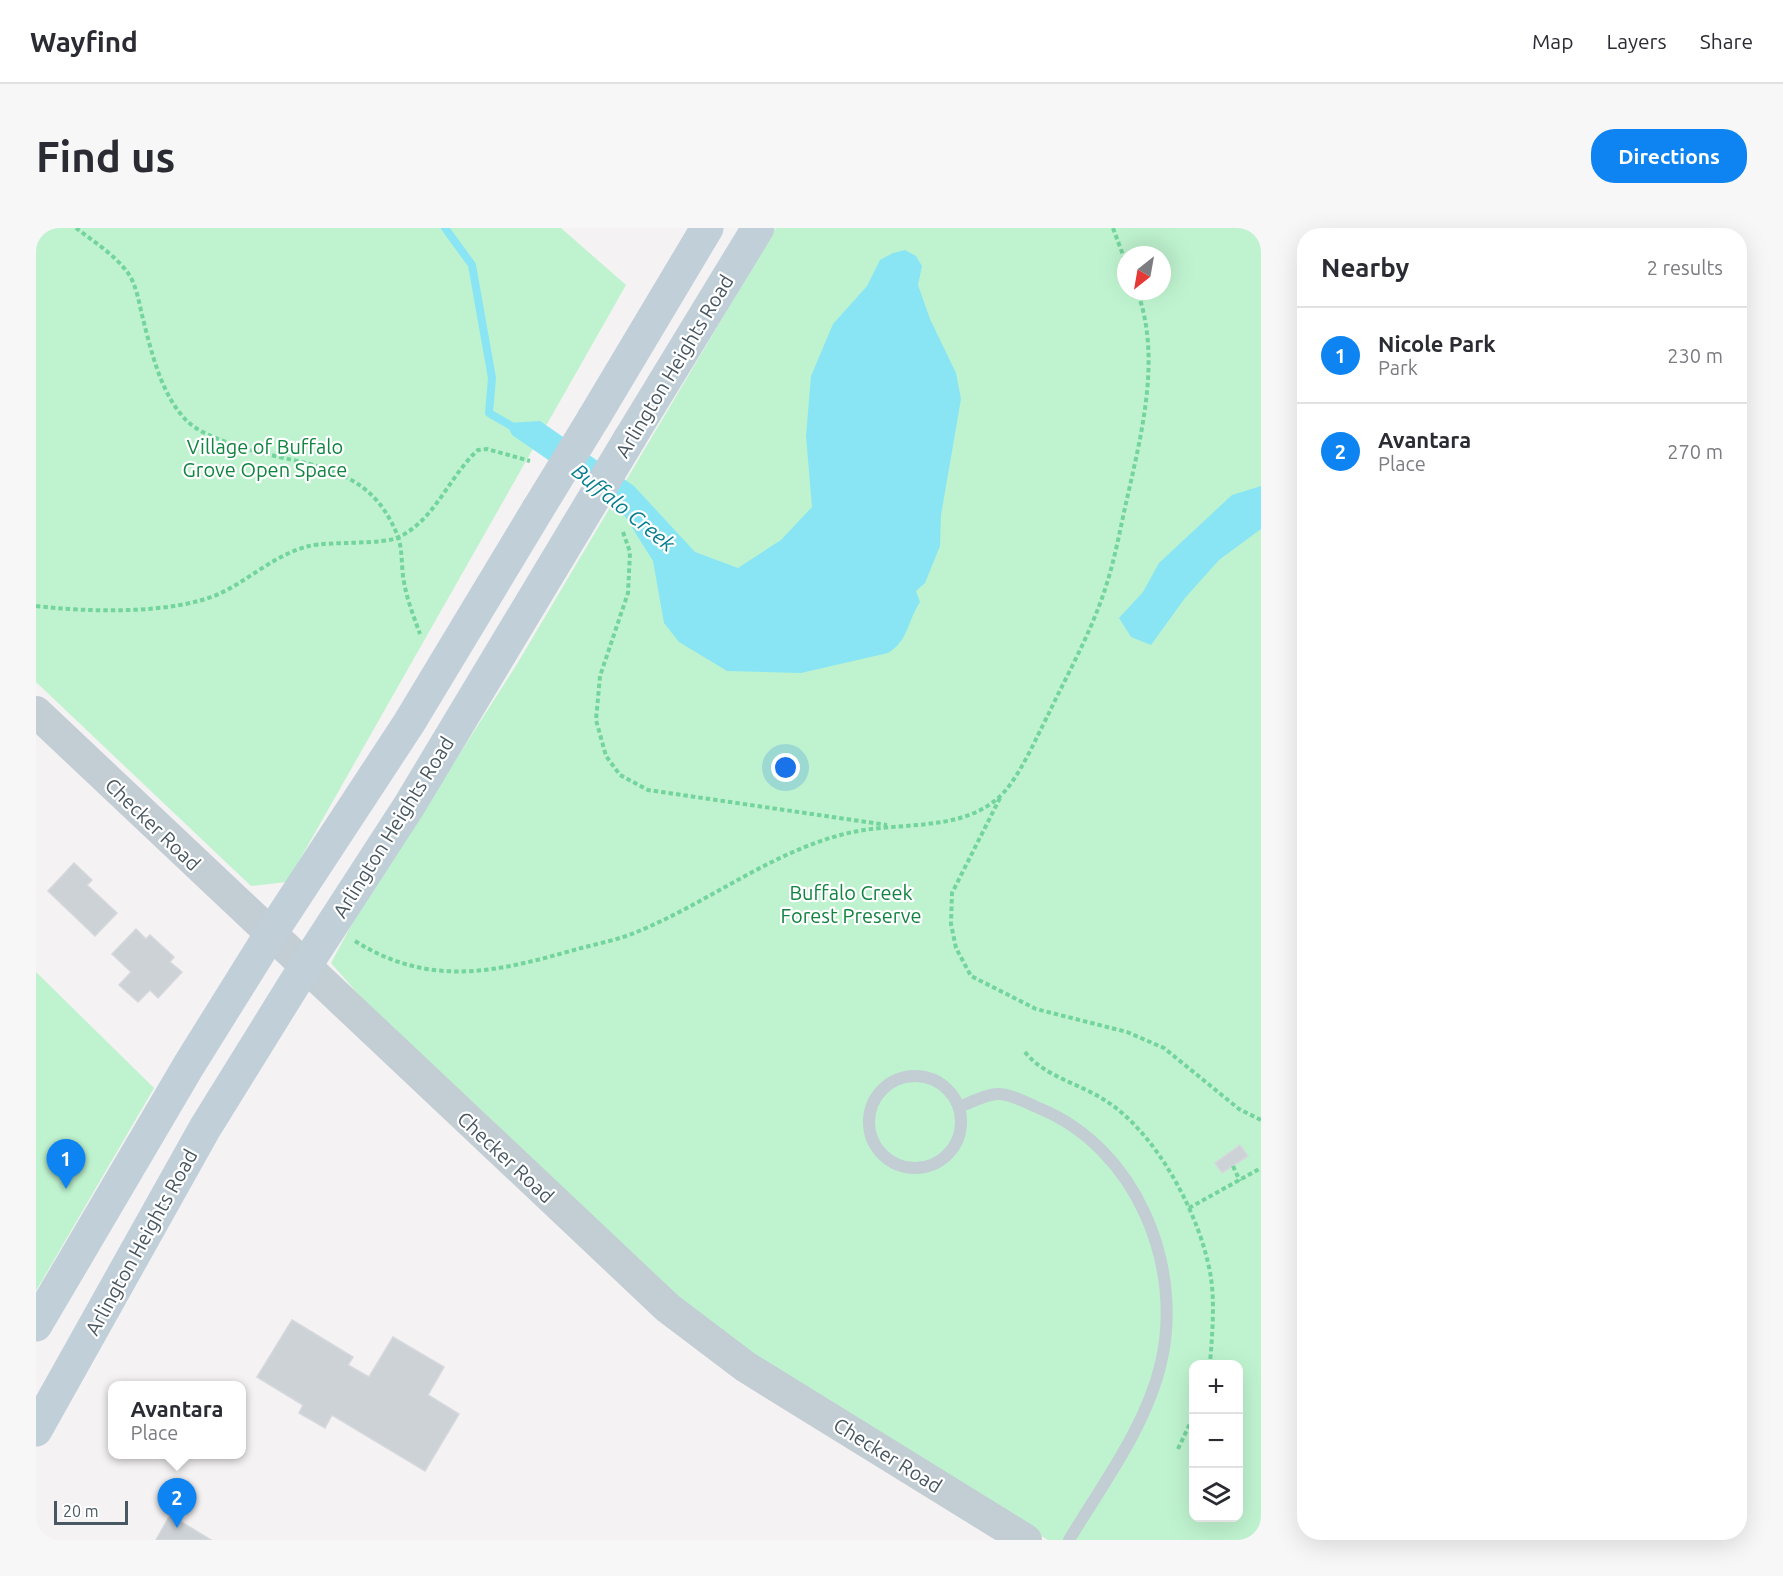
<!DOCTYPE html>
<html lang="en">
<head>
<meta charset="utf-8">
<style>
	body { margin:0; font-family:Ubuntu,sans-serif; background:#f7f7f7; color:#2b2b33 }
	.controls { position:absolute; right:18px; bottom:18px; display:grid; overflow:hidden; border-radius:12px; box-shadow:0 6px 24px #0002 }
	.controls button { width:54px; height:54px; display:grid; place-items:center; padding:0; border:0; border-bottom:2px solid #e1e1e2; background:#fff; color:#2b2b33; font:30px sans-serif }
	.compass { position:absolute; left:1081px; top:18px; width:54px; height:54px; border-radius:50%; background:#fff; box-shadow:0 6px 24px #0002; rotate:211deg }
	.scale { position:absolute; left:18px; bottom:15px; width:74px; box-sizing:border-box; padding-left:6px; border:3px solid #485761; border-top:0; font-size:16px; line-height:21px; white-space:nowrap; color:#485761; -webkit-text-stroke:4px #fff; paint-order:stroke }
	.you { position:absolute; left:750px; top:540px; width:21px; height:21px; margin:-15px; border:4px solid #fff; border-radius:50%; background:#1a73e8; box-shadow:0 0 0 9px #1a73e833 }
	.badge { display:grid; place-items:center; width:39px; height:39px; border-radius:50%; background:#0d84f2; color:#fff; font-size:20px; font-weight:700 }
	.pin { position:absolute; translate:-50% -50px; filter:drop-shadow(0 2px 3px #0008) }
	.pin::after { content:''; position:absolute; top:32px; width:21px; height:18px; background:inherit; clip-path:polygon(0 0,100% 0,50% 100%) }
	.popup { position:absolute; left:72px; top:1153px; width:138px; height:78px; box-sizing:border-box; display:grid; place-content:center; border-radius:12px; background:#fff; filter:drop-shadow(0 2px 4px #0005); font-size:20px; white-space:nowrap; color:#7c7c81 }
	.popup b { font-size:22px; color:#2b2b33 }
	.popup::after { content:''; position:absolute; left:50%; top:100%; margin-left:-12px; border:12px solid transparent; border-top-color:#fff }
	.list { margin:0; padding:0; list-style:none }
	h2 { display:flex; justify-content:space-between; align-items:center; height:78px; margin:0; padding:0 24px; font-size:26px }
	h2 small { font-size:20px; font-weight:400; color:#7c7c81 }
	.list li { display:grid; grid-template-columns:39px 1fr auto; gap:18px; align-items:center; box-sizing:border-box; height:96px; padding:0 24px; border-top:2px solid #e1e1e2 }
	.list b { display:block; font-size:22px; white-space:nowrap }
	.list p { margin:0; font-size:20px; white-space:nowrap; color:#7c7c81 }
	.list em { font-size:20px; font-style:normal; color:#7c7c81 }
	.icon { flex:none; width:33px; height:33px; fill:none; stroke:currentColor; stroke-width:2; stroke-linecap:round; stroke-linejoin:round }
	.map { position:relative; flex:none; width:1225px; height:1312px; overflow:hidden; border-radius:24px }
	header { display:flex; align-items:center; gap:36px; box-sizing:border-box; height:84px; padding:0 30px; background:#fff; border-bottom:2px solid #e1e1e2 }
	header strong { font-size:28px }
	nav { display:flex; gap:33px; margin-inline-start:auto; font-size:21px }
	.intro { display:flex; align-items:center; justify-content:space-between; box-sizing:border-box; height:144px; padding:0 36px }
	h1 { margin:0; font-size:42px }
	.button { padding:15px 27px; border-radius:24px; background:#0d84f2; color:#fff; font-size:21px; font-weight:700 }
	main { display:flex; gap:36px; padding:0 36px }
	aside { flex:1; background:#fff; border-radius:24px; box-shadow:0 6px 24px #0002 }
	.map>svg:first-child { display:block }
	.green { fill:#bff3cf; fill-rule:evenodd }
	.water { fill:#89e5f3 }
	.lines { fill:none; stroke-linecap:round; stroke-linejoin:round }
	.stream { stroke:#89e5f3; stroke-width:8 }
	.building { fill:#cdd2d6; stroke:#d5d8dd; stroke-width:1.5 }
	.path { stroke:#74d49d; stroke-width:4; stroke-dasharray:4.5 3; stroke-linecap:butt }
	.service { stroke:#c2cdd4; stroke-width:12 }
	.tertiary { stroke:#c2cdd4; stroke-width:32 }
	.secondary { stroke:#c1cfd9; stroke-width:33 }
	.secondary-bridge { stroke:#c1cfd9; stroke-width:33 }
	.labels { text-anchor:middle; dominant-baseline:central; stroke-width:4.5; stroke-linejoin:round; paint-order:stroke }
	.street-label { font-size:20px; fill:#485761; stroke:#fff }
	.park-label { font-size:20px; fill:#118440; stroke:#fff }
	.water-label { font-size:21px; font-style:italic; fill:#067e8f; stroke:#fff }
</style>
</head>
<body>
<header>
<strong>Wayfind</strong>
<nav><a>Map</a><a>Layers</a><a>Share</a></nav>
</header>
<div class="intro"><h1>Find us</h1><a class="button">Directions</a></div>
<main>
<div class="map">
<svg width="1225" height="1312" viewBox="0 0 1225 1312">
	<rect width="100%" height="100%" fill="#f4f2f2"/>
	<g class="green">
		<path d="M0 0H525L590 57 251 654 215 658 0 454Z"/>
		<path d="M740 0H1225V1312H1012L756 1155 607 1045 380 832 295 735 323 683 481 436ZM1090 27H1126V63H1090ZM1158 1136H1202V1290H1158Z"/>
		<path d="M0 744 118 860 0 1063Z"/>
	</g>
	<g class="water">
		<path d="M869 22 880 28 886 38 882 57 894 91 920 145 925 171 905 287 904 318 889 355 880 363 884 374C871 394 873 412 852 425L765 445 691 443 643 414 628 395 617 333 585 282 476 207 470 195 504 193 598 258 659 324 702 340 745 312 776 279 770 208 775 148 797 96 831 58 844 32 857 25Z"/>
		<path d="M1225 258V301L1183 332 1149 370 1115 417 1095 409 1083 390 1107 364 1123 335 1196 267Z"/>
	</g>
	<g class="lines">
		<path class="stream" d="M409 0 436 37 456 150 453 185 479 200"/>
	</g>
	<g class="building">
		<path d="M38 635 56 652 51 657 81 685 59 708 12 663Z"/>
		<path d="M100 701 110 711 114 707 138 729 134 734 146 744 122 770 114 762 102 774 83 757 95 744 76 726Z"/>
		<path d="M1204 917 1212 928 1186 945 1179 935Z"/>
		<path d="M256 1092 317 1129 312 1137 333 1149 357 1109 408 1139 392 1167 423 1186 389 1243 296 1187 289 1200 263 1185 267 1177 221 1149Z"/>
		<path d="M134 1287 175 1312H120Z"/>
	</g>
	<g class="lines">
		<g class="path">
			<path d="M40 0C57 13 79 27 92 45 100 56 103 74 106 87 115 122 124 164 149 191 160 203 179 210 193 215 260 240 332 229 362 309 367 323 365 340 368 354 371 372 378 389 384 406"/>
			<path d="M1077 0 1090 35"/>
			<path d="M587 304 594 324 592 365 564 448 560 492 570 528 584 547 612 562 851 597"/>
			<path d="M0 378C50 384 138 387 185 365 214 351 240 326 273 318 294 313 348 317 363 309 400 291 413 248 442 222L451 221 494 233"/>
			<path d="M964 570 916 665 915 696 920 720 935 748 1000 781 1091 804 1128 820 1203 881 1225 892"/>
			<path d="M319 713C394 760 460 744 538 722 559 716 583 712 603 703 673 674 734 625 808 606 857 593 921 605 961 571 981 555 1000 510 1012 487 1030 449 1052 410 1066 370 1077 340 1083 307 1090 275 1105 208 1126 129 1101 63"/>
			<path d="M989 824C1007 848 1045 856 1070 873 1122 906 1166 991 1175 1050 1179 1078 1176 1108 1174 1136"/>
			<path d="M1197 938 1204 953"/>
			<path d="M1153 980 1225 940"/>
			<path d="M1142 1221 1158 1187"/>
		</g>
		<g class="service">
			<circle cx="879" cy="894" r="46"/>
			<path d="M923 879C934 875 950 866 962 866 976 866 993 876 1005 881 1100 921 1148 1037 1125 1135 1110 1199 1066 1257 1033 1312"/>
		</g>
		<path class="tertiary" d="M0 484 632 1080 710 1139 990 1312"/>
		<g class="secondary">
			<path d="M557 191 671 0"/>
			<path d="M594 210 722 0"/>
			<path d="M0 1097 153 837 234 707 373 495 502 281"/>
			<path d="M0 1202 169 900 270 737 373 578 540 300"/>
		</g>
		<g class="secondary-bridge">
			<path d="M502 281 557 191"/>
			<path d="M540 300 594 210"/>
		</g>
	</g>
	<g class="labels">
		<g class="street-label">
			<text transform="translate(638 138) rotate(-59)">Arlington Heights Road</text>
			<text transform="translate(117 596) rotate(44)">Checker Road</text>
			<text transform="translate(357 599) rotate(-58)">Arlington Heights Road</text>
			<text transform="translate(470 929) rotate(43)">Checker Road</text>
			<text transform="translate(105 1014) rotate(-61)">Arlington Heights Road</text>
			<text transform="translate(852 1227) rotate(32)">Checker Road</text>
		</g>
		<g class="park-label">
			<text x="229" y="218">Village of Buffalo<tspan x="229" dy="23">Grove Open Space</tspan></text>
			<text x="815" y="664">Buffalo Creek<tspan x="815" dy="23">Forest Preserve</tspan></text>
		</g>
		<g class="water-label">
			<text transform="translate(588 279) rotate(39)">Buffalo Creek</text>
		</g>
	</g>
</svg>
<div class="controls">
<button>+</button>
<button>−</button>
<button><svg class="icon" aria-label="layers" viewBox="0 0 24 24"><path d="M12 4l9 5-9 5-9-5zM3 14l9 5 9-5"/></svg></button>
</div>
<svg class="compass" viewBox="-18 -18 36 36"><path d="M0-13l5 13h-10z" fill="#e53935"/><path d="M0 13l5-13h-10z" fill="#7c7c81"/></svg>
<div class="scale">20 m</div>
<div class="you"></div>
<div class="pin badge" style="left:30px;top:961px">1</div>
<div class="pin badge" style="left:141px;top:1300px">2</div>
<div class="popup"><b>Avantara</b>Place</div>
</div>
<aside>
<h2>Nearby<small>2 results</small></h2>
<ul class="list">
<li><span class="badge">1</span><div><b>Nicole Park</b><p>Park</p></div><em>230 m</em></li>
<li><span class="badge">2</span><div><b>Avantara</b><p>Place</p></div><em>270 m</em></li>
</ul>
</aside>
</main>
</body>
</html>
